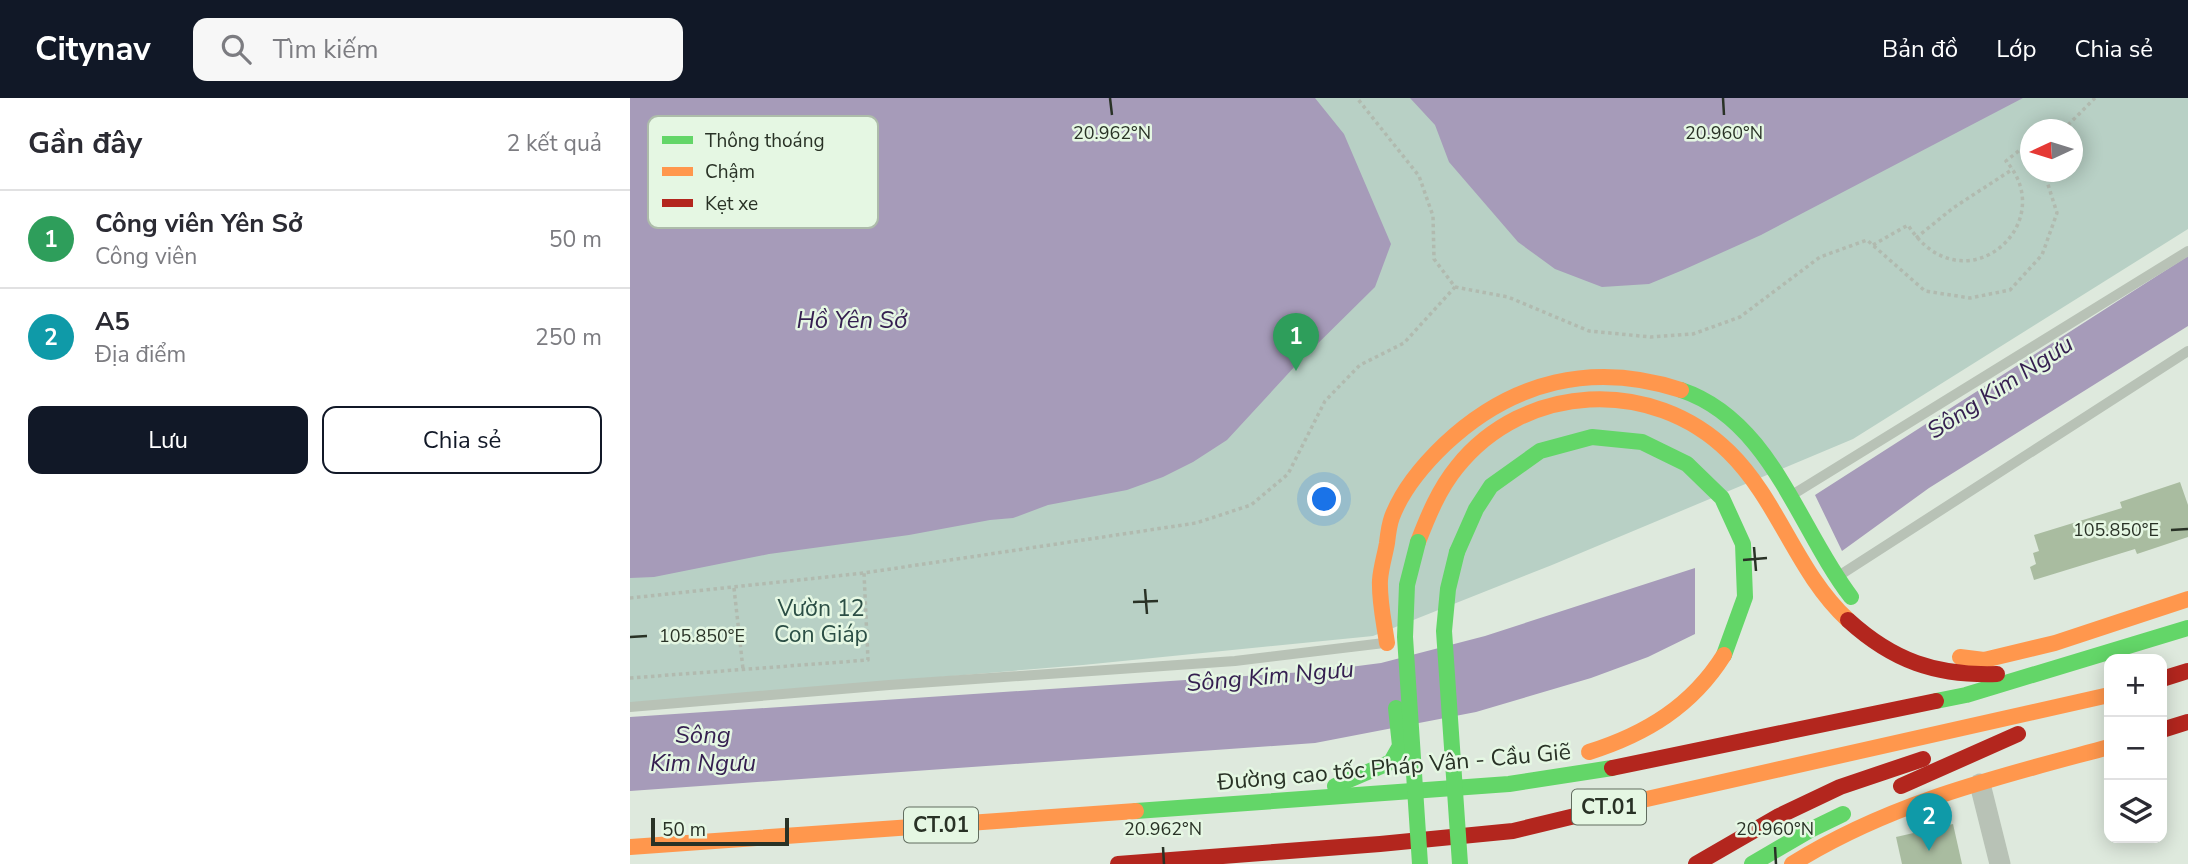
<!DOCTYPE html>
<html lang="vi">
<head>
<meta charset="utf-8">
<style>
	body { margin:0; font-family:"Nunito Sans",sans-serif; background:#f7f7f7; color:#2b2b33 }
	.controls { position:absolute; right:21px; bottom:21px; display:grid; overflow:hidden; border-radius:14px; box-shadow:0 4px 18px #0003 }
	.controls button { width:63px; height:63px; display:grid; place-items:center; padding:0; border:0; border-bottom:2px solid #e1e1e2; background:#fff; color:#2b2b33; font:35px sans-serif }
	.compass { position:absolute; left:1390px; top:21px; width:63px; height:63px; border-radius:50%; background:#fff; box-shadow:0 4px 18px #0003; rotate:266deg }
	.scale { position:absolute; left:21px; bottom:18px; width:138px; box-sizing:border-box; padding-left:7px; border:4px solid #293226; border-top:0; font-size:19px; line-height:24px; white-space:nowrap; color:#293226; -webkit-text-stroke:5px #e5f7e3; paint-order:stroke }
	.you { position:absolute; left:695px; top:402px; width:24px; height:24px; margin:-18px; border:5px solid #fff; border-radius:50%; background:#1a73e8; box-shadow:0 0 0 10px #1a73e833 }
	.badge { display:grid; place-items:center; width:46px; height:46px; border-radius:50%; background:#111827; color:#fff; font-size:23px; font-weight:700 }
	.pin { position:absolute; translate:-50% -58px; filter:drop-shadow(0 2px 4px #0008) }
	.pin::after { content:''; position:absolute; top:37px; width:24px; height:21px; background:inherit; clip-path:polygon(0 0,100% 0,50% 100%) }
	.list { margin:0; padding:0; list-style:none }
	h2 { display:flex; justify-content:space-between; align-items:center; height:91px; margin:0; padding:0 28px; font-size:30px }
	h2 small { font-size:23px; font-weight:400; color:#7c7c81 }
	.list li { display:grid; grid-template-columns:46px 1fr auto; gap:21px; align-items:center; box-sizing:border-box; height:98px; padding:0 28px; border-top:2px solid #e1e1e2 }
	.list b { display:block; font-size:26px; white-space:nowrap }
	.list p { margin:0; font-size:23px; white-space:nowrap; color:#7c7c81 }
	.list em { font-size:23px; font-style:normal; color:#7c7c81 }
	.actions { display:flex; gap:14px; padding:21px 28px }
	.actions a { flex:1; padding:16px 0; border:2px solid #111827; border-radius:14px; text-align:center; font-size:24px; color:#111827 }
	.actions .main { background:#111827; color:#fff }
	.icon { flex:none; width:38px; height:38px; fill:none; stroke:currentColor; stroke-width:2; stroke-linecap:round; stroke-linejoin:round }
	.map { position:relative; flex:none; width:1558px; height:766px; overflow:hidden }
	header { display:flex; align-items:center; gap:42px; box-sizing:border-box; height:98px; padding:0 35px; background:#111827; color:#fff }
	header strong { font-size:33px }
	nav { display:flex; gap:38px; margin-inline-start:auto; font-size:24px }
	.search { width:490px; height:63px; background:#f7f7f7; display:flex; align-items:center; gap:18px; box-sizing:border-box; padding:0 24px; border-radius:14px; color:#7c7c81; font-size:26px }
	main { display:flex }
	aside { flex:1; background:#fff }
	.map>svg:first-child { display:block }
	.green { fill:#b8d0c5; fill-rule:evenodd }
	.water { fill:#a69bb9 }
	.building { fill:#a9bca0 }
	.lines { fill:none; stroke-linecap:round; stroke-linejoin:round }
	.path { stroke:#b1baaf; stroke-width:3.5; stroke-dasharray:3.5 3.5; stroke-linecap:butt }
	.lane { stroke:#b8c2b6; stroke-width:10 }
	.street { stroke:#b8c2b6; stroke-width:21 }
	.fast { stroke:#63d668; stroke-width:16 }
	.slow { stroke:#ff974d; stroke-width:16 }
	.jam { stroke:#b3261e; stroke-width:16 }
	.fast-bridge { stroke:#63d668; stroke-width:16 }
	.ticks { fill:none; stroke:#293226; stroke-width:2.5 }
	.labels { text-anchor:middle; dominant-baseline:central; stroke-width:5; stroke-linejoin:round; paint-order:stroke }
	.shield { fill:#e5f7e3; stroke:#616d5f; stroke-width:2 }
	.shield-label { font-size:21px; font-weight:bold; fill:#293226 }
	.park-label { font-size:23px; fill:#2b4e45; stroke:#e5f7e3 }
	.street-label { font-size:23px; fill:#293226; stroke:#e5f7e3 }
	.water-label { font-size:24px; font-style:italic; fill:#351f50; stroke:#e5f7e3 }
	.key { fill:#e5f7e3; stroke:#adbcaa; stroke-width:2 }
	.key-label { font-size:19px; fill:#293226 }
	.ticks-label { font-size:18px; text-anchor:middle; fill:#293226; stroke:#e5f7e3; stroke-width:5; stroke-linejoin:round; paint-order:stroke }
</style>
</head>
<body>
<header>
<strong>Citynav</strong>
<div class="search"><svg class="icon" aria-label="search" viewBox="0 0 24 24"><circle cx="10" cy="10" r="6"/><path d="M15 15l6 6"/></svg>Tìm kiếm</div>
<nav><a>Bản đồ</a><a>Lớp</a><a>Chia sẻ</a></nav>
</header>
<main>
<aside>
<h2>Gần đây<small>2 kết quả</small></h2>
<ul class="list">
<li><span class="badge" style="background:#2e9e5b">1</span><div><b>Công viên Yên Sở</b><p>Công viên</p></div><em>50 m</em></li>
<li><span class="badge" style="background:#0f9aa8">2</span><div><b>A5</b><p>Địa điểm</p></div><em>250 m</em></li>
</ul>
<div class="actions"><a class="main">Lưu</a><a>Chia sẻ</a></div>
</aside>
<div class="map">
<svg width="1558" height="766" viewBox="0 0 1558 766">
	<rect width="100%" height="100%" fill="#dee9dd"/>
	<path class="green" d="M0 0H1558V131L1223 341 922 467 743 538 453 567 0 605ZM1400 32H1442V74H1400Z"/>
	<g class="water">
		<path d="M0 0H685L714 36 761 146 745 189 667 266 597 342 563 364 533 379 497 392 418 407 383 420 360 422 279 437 139 456 24 479 0 480Z"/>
		<path d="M780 0H1393L1131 137 1053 172 1019 186 972 189 925 171 888 144 819 64 805 27Z"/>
		<path d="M1558 158V228L1299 390 1212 453 1185 397Z"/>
		<path d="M1065 470V536L1018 559 961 580 846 614 685 645 0 693V619L689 573 751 565 855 538Z"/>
	</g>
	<g class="building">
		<path d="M1550 384 1558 407V439L1507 456 1505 451 1404 482 1400 469 1406 466 1403 455 1409 453 1404 437 1492 410 1490 404Z"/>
		<path d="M1323 726 1332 766H1272L1266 739Z"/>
	</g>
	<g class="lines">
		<g class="path">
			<path d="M1433 32 1465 0"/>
			<path d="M1286 140 1323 110 1383 71"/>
			<path d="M1243 147 1278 127C1332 212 1432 127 1376 63L1391 51 1400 54"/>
			<path d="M825 189 878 199 959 233 1021 239 1063 236 1110 219 1190 159 1237 142 1295 193 1340 200 1380 192 1412 157 1427 115 1414 74"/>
			<path d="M104 490 113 571"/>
			<path d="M0 500 234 475 566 425 621 407 658 376 695 303 730 267 774 245 825 189 804 161 803 118 789 78 727 0"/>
			<path d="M0 580 238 562 234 475"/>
		</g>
		<g class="lane">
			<path d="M1162 397 1558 153"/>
			<path d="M1207 479 1558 253"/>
			<path d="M0 609 259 587 605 563 754 545"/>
		</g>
		<path class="street" d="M1350 686 1370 766"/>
		<g class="fast">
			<path d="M1051 292C1141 322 1168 430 1221 499"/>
			<path d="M827 454 846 411 861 388 910 353 962 339 1012 344 1057 366 1092 400 1113 446 1115 499 1094 557"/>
			<path d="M1306 603 1336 597 1558 530"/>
			<path d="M705 688 761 664 770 648 766 610"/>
			<path d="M506 713 879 686 982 670"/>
			<path d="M1122 766 1180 732 1213 716"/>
		</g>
		<g class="slow">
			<path d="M788 444C798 418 809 391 827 369 894 285 1022 278 1099 354 1149 403 1166 474 1218 522"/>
			<path d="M757 545C754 524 749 503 750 482 751 469 755 457 757 445 758 436 759 427 762 419 773 390 793 367 815 346 882 283 963 263 1051 292"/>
			<path d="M1330 559 1354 562 1425 545 1558 501"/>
			<path d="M959 654C1016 636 1062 608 1094 557"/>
			<path d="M999 705 1479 597"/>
			<path d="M0 749 506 713"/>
			<path d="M1162 766C1261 704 1368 679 1479 649"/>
		</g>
		<g class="jam">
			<path d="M1218 522C1263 563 1306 578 1367 576"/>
			<path d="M1532 581 1558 573"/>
			<path d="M1532 632 1558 624"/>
			<path d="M982 670 1306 603"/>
			<path d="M1271 688 1388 636"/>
			<path d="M488 766 750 746 883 733 999 705"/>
			<path d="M1066 766 1149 718 1210 689 1293 661"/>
		</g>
		<g class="fast-bridge">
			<path d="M788 444 777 487 775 539 790 766"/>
			<path d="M827 454 818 491 814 533 830 766"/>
		</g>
	</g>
	<path class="ticks" d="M480 0 482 17M1093 0 1094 17M1541 432 1558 431M1124 449 1126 473M1113 462 1137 460M515 491 517 516M503 504 528 503M0 539 17 538M533 749 534 766M1145 749 1146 766"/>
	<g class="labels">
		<g class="shield">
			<rect x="942" y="691.5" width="74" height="35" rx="5"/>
			<rect x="274" y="709.5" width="74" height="35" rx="5"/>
		</g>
		<g class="shield-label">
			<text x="979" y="709">CT.01</text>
			<text x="311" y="727">CT.01</text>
		</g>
		<g class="park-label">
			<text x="191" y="510">Vườn 12<tspan x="191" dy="26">Con Giáp</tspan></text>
		</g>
		<g class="street-label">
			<text transform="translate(764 669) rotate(-5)">Đường cao tốc Pháp Vân - Cầu Giẽ</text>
		</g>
		<g class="water-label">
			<text x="222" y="222">Hồ Yên Sở</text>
			<text transform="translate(1370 289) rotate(-33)">Sông Kim Ngưu</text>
			<text transform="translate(640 578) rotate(-5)">Sông Kim Ngưu</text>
			<text x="73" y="637">Sông<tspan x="73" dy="28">Kim Ngưu</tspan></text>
		</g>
	</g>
	<rect x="18" y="18" width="230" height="112" rx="10" class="key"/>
	<rect x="32" y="38" width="31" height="8" fill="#63d668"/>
	<rect x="32" y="69" width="31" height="9" fill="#ff974d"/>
	<rect x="32" y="101" width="31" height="8" fill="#b3261e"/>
	<g class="key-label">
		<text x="75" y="49">Thông thoáng</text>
		<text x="75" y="80">Chậm</text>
		<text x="75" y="112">Kẹt xe</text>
	</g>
	<g class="ticks-label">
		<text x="482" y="41">20.962°N</text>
		<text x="1094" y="41">20.960°N</text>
		<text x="1486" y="438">105.850°E</text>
		<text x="72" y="544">105.850°E</text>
		<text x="533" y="737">20.962°N</text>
		<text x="1145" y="737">20.960°N</text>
	</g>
</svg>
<div class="controls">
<button>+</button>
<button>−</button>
<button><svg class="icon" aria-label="layers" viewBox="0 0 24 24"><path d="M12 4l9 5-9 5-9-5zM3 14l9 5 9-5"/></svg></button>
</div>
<svg class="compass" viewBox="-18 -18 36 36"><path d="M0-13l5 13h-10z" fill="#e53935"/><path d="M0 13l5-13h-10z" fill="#7c7c81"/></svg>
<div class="scale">50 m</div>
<div class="you"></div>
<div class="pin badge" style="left:666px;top:273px;background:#2e9e5b">1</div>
<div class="pin badge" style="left:1299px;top:753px;background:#0f9aa8">2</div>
</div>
</main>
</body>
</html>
